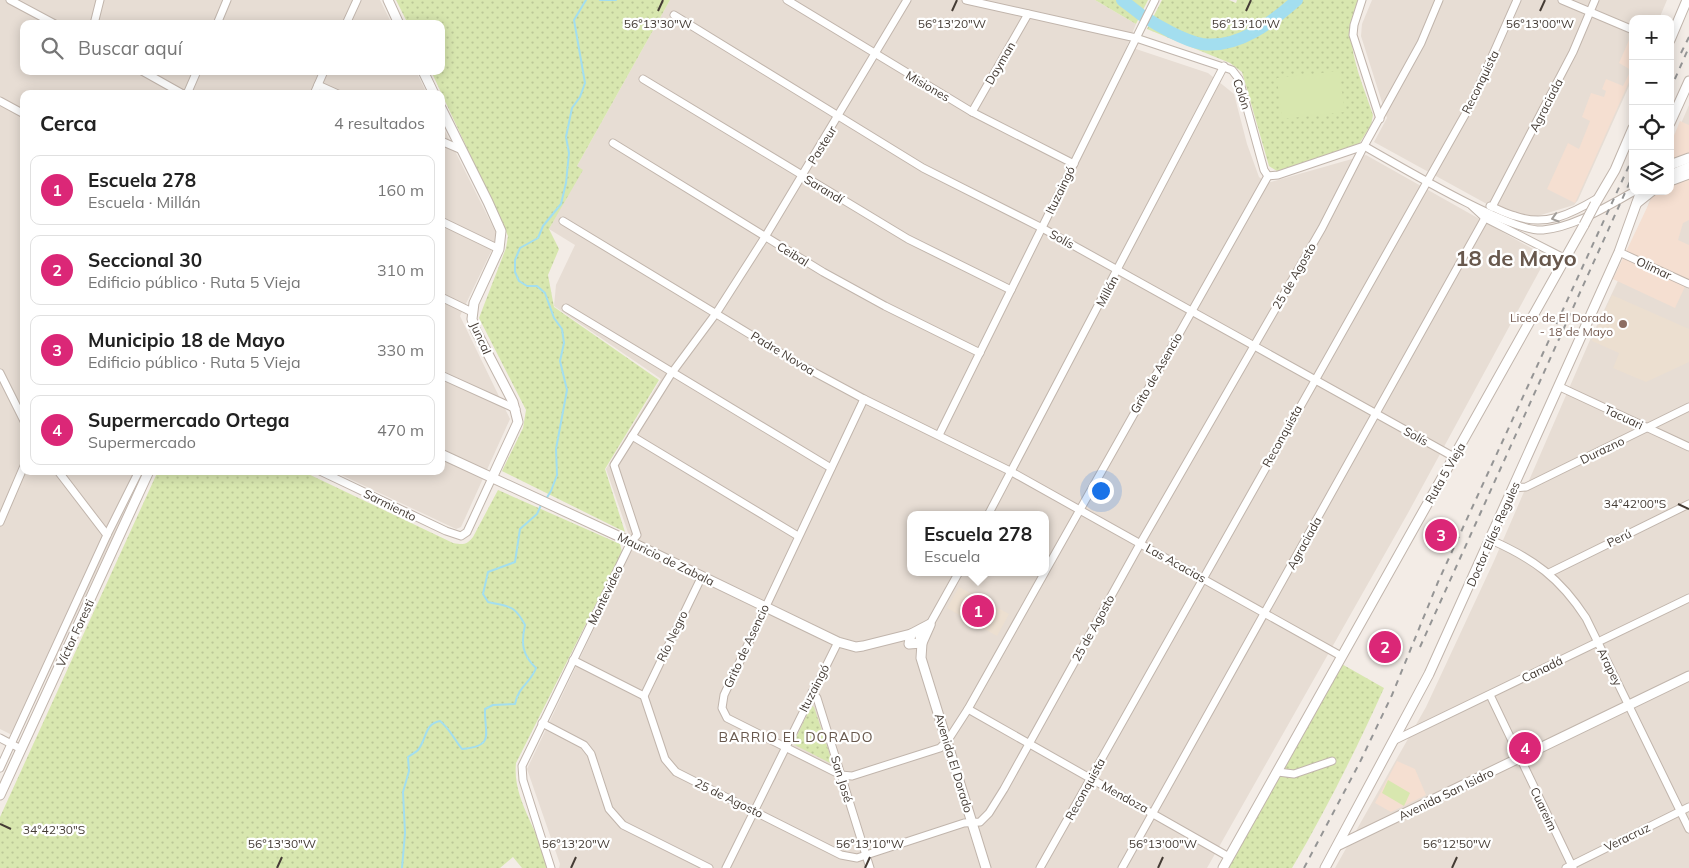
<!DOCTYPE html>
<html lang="es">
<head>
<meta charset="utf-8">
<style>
	body { margin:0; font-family:Mulish,sans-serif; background:#f6f6f6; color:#222 }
	.controls { position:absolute; right:15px; top:15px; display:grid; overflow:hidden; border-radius:10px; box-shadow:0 2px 12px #0003 }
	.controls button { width:45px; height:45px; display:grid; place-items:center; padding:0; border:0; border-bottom:1px solid #e0e0e0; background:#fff; color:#222; font:25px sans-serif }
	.you { position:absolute; left:1100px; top:490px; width:18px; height:18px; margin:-12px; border:4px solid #fff; border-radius:50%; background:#1a73e8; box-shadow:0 0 0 8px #1a73e833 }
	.badge { display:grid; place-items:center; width:32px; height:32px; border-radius:50%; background:#db2777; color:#fff; font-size:16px; font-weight:700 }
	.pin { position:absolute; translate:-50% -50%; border:2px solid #fff; box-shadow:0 1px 5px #0006 }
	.popup { position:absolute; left:907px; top:511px; width:142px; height:65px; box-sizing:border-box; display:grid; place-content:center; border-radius:10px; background:#fff; filter:drop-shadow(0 1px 4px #0005); font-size:16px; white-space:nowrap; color:#767676 }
	.popup b { font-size:19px; color:#222 }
	.popup::after { content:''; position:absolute; left:50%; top:100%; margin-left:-10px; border:10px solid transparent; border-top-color:#fff }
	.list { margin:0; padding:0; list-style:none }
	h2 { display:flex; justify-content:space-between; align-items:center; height:65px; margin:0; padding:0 20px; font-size:21px }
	h2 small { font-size:16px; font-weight:400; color:#767676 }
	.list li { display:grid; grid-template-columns:32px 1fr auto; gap:15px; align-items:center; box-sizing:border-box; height:70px; margin:0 10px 10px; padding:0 10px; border:1px solid #e0e0e0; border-radius:10px }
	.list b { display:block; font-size:19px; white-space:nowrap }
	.list p { margin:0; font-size:16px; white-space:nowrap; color:#767676 }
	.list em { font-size:16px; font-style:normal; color:#767676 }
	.icon { flex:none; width:28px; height:28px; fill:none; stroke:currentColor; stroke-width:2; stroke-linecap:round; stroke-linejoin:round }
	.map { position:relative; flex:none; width:1689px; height:868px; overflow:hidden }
	.search { position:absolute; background:#fff; box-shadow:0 2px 12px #0003; left:20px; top:20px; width:425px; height:55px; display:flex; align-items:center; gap:12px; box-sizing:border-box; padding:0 18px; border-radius:10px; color:#767676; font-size:19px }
	.panel { position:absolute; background:#fff; box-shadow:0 2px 12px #0003; left:20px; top:90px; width:425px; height:385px; border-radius:10px }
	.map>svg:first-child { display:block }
	.residential { fill:#e7ddd4; fill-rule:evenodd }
	.commercial { fill:#f5dfd1 }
	.education { fill:#ecdfd0 }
	.grass { fill:url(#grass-dots) }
	.garden { fill:#d8e7af }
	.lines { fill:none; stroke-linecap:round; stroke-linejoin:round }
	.stream { stroke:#a3deef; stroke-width:2 }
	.river { stroke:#a3deef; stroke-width:12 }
	.minor-casing { stroke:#c1b5ac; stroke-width:9 }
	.tertiary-casing { stroke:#c1b5ac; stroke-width:11 }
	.minor { stroke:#fff; stroke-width:7 }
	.tertiary { stroke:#fff; stroke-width:9 }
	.rail { stroke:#959595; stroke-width:2; stroke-dasharray:6 6; stroke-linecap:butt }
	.tertiary-bridge-casing { stroke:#c1b5ac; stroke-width:11; stroke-linecap:butt }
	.tertiary-bridge { stroke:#fff; stroke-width:9 }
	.oneway { stroke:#a29e9a }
	.ticks { fill:none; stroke:#453c35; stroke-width:2 }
	.education-dot { fill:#8d6e63; stroke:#fff; stroke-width:2 }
	.labels { text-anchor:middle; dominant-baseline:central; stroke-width:4.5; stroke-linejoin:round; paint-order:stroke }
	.street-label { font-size:12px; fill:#453c35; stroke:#fff }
	.education-label { font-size:12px; fill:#785e54; stroke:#fff; text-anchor:end }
	.neighbourhood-label { font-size:14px; letter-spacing:1px; fill:#68584d; stroke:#fff }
	.town-label { font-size:22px; font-weight:bold; fill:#68584d; stroke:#fff }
	.ticks-label { font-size:12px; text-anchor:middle; fill:#453c35; stroke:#fff; stroke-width:4.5; stroke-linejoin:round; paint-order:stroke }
</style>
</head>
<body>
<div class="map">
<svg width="1689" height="868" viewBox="0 0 1689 868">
	<defs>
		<pattern id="grass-dots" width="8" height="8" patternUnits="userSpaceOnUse" patternTransform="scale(1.25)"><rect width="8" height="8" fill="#d8e7af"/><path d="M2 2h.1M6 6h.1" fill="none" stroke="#bbc797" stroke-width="1.8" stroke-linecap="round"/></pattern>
	</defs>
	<rect width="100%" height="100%" fill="#f3ece6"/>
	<g class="residential">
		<path d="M0 0H380L392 24H24V71H416L427 94H24V471H144L18 738 0 729Z"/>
		<path d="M670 0H1095L1136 24 1127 46 1208 73 1234 94 1247 144 1259 177 1267 183 1366 155 1547 257 1408 513 1207 868H559L560 864 527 769 633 547 606 469 661 379 554 306 556 285 575 245 549 229 582 170 577 166ZM910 515H1046V572H910Z"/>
		<path d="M1372 0H1667L1659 19H1633V77L1578 200 1574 205 1531 218 1496 209 1374 142 1387 118 1361 36 1362 24Z"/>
		<path d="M1689 105V868H1335L1426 707 1494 561 1590 340 1632 251 1653 191H1670V149Z"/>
		<path d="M441 123 498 237 460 316 510 419 461 527 456 529 333 471H441Z"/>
	</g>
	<g class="commercial">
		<path d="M1630 38 1633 39V73L1575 203 1547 189 1568 143 1579 149 1590 121 1582 117 1591 93 1604 97 1606 91 1602 89 1606 79 1623 86 1631 70 1619 63Z"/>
		<path d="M1680 121 1689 125V154L1671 160 1670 145Z"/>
		<path d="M1689 178V220L1683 223 1678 240 1689 245V278L1675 308 1613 279 1653 195 1659 191H1670V186Z"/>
		<path d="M1397 761 1415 769 1426 795 1391 812 1375 803Z"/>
	</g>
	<g class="education">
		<path d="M1612 295 1689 329V362L1646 382 1613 368 1619 353 1592 341Z"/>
		<path d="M959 587 1009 614 997 636 947 608Z"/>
	</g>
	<g class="grass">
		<path d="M396 0H670L577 166 583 170 549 229 559 249 548 275 554 307 659 380 605 469 625 532 502 471 523 428 526 410 479 318 506 248 508 236 431 71H441V24H408Z"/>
		<path d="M1095 0H1148L1136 24Z"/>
		<path d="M1162 0H1229L1236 3 1237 0H1358C1341 40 1360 75 1373 115L1371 125 1359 144 1277 171 1269 166 1242 72 1230 63 1147 29Z"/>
		<path d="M158 471H302L453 543C463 545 467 545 473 537L498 490 620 544 622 552 516 763C512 801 541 832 548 868H522L513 857 500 868H0V817Z"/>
		<path d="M1340 663 1384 688C1356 750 1326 810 1292 868H1226Z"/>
		<path d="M811 706 814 707 832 761 830 763 793 744Z"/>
	</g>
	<g class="garden">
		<path d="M1339 71 1345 112 1282 119 1277 78Z"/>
		<path d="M1388 780 1410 793 1404 806 1382 793Z"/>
	</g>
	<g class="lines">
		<g class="stream">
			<path d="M600 0H616"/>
			<path d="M546 499 551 491 557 475 556 449 567 390 560 361 564 343 562 329 554 318 545 293 537 286H527L519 281 515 272V260L520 248 538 238 543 226 561 204 566 183 569 153 566 137 572 108 580 97 585 83 574 20 586 0"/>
			<path d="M402 868 405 833 403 792 409 771 408 757C411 755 416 752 418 750 427 739 424 724 440 721 450 729 454 739 462 749 496 746 484 734 485 709L493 705 515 704C519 685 530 684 536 668 522 655 521 643 525 625 514 604 509 607 488 602L483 594 488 572 515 562 520 529 537 514 541 505"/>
		</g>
		<path class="river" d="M1122 0C1129 5 1136 11 1143 16 1158 26 1185 41 1202 44 1239 49 1272 22 1297 0"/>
		<defs>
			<g id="minor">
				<path d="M10 0 55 24"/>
				<path d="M787 0 972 112 1074 164"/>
				<path d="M966 0 1136 38 1232 70 1239 79 1264 170 1268 176"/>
				<path d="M1362 0 1354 25 1353 35 1380 119"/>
				<path d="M1562 0 1633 30"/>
				<path d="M674 15 923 168 1042 228 1454 457"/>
				<path d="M94 24 100 0"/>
				<path d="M217 24 227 0"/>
				<path d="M346 24 357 0"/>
				<path d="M142 71 183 94"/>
				<path d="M643 79 908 239 1011 290"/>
				<path d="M318 85 338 94"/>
				<path d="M187 94 197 71"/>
				<path d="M314 94 324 71"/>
				<path d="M0 101 24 114"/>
				<path d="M972 112 1028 14"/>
				<path d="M441 141 462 150"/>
				<path d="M613 143 823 272 885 306 980 353"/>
				<path d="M1670 174 1689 166"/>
				<path d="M1268 176 1278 175 1364 146C1398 165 1511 233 1543 230 1575 227 1607 206 1635 191"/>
				<path d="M1472 206 1485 218 1564 258"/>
				<path d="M1490 206C1498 209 1506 214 1515 216 1546 227 1571 214 1598 198"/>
				<path d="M1492 207 1573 52 1595 0"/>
				<path d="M441 221 499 249"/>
				<path d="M563 221 799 364 864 399 1010 471 1341 656"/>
				<path d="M1619 252 1689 284"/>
				<path d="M441 297 472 312"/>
				<path d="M566 308 831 468"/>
				<path d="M0 373 24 421"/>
				<path d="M441 375 516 409"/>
				<path d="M1560 387 1689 447"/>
				<path d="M864 399 724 695 722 708 727 718 841 775 852 776 940 748 948 740 968 709 1045 572"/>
				<path d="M939 435 1155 0"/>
				<path d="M632 436 798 536"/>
				<path d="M58 471 107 535"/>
				<path d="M320 471 446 531 461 536 467 532 492 478"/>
				<path d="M1514 488 1526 487 1689 407"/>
				<path d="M988 515 1224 66"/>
				<path d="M0 522 24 466"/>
				<path d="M1491 540C1534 559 1560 578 1586 618L1689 829"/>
				<path d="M1046 570 1268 176"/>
				<path d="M1549 573 1689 504"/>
				<path d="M930 624 959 572"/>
				<path d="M573 660 644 696 665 759 676 772 841 855 857 858 964 823 980 822 989 813 1004 789 1140 544 1322 228 1364 146 1421 43 1439 0"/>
				<path d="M812 692 817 698 870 868"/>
				<path d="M1490 695 1573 868"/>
				<path d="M644 696 702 576"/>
				<path d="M968 709 1229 857"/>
				<path d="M542 723 584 745 591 754 609 809 623 825 709 868"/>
				<path d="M0 738 21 749"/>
				<path d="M1395 740 1689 598"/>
				<path d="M0 768 107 535 139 471"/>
				<path d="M1278 772 1294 774 1332 761"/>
				<path d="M551 868 523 780 522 766 631 542 637 535 614 465 671 374 717 312 765 237 907 0"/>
				<path d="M726 868 838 642"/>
				<path d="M1040 868 1471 104 1517 0"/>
				<path d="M1122 868 1485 218"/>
				<path d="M1566 868 1689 807"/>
			</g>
			<g id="tertiary">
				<path d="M388 0 399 24"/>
				<path d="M1670 40 1687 0"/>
				<path d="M423 71 434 94"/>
				<path d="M441 108 488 202 501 231 499 249 474 303 472 319 475 329 513 402 518 422 492 478"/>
				<path d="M1670 123 1689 81"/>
				<path d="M1670 165 1689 158"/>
				<path d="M1670 181 1689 174"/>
				<path d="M1637 203 1652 191"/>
				<path d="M1595 204 1615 170 1633 128"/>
				<path d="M441 454 631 542 838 642 856 647 863 646 911 634 930 624"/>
				<path d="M930 625 922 643 921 658 986 868"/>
				<path d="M911 634 909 644 922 643 920 637"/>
				<path d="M0 795 149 471"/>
				<path d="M1339 845 1689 676"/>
				<path d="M1223 868 1584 225"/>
				<path d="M1325 868 1429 674 1619 252 1641 191"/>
			</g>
		</defs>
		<use href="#minor" class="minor-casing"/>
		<use href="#tertiary" class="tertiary-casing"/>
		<use href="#minor" class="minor"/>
		<use href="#tertiary" class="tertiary"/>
		<g class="rail">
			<path d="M1681 53 1689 37"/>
			<path d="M1670 90 1689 47"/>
			<path d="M1420 647 1633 175"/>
			<path d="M1304 868 1360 762 1392 695 1438 582 1633 157"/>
		</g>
		<defs>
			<path id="tertiary-bridge" d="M1584 225 1595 204"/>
		</defs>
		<use href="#tertiary-bridge" class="tertiary-bridge-casing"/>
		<use href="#tertiary-bridge" class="tertiary-bridge"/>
	</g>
	<defs><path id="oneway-chevron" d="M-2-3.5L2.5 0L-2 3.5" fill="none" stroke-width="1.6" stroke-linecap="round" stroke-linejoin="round" transform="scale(1.25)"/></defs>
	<use class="oneway" href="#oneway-chevron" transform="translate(1555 218) rotate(164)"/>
	<path class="ticks" d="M658 11 663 0M952 11 957 0M1246 11 1251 0M1540 11 1545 0M1678 504 1689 509M0 824 11 829M277 868 282 857M571 868 576 857M865 868 870 857M1158 868 1163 857M1452 868 1457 857"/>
	<circle class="education-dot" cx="1623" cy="324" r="5"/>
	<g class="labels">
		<g class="street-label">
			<text transform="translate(1000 63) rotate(-60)">Dayman</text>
			<text transform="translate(1480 82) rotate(-64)">Reconquista</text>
			<text transform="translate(928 86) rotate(30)">Misiones</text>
			<text transform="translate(1242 94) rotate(72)">Colón</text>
			<text transform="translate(1546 105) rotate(-63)">Agraciada</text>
			<text transform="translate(822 145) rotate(-58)">Pasteur</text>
			<text transform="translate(824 189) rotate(31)">Sarandí</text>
			<text transform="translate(1060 190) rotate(-64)">Ituzaingó</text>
			<text transform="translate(1062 239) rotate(29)">Solís</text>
			<text transform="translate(793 254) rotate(32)">Ceibal</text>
			<text transform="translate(1654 268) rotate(25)">Olimar</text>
			<text transform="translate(1294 276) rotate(-60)">25 de Agosto</text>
			<text transform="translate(1107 291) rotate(-62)">Millán</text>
			<text transform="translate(481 338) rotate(66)">Juncal</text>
			<text transform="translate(783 353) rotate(31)">Padre Novoa</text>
			<text transform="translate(1156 373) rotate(-60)">Grito de Asencio</text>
			<text transform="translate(1624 417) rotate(25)">Tacuari</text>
			<text transform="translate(1282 436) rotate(-61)">Reconquista</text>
			<text transform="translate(1416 436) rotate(29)">Solís</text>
			<text transform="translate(1602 450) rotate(-26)">Durazno</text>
			<text transform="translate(1445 473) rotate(-60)">Ruta 5 Vieja</text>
			<text transform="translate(390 505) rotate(26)">Sarmiento</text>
			<text transform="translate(1493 534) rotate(-66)">Doctor Elías Regules</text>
			<text transform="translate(1619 538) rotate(-26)">Perú</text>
			<text transform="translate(1304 543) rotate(-61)">Agraciada</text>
			<text transform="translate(666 559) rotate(26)">Mauricio de Zabala</text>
			<text transform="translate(1176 563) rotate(29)">Las Acacias</text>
			<text transform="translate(605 595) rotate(-64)">Montevideo</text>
			<text transform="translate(1093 628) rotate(-61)">25 de Agosto</text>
			<text transform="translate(75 633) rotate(-65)">Víctor Foresti</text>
			<text transform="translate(672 636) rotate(-64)">Río Negro</text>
			<text transform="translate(746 646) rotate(-65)">Grito de Asencio</text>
			<text transform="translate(1610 667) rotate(64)">Arapey</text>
			<text transform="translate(1542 669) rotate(-26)">Canadá</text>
			<text transform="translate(814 688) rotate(-63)">Ituzaingó</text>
			<text transform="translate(954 763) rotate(73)">Avenida El Dorado</text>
			<text transform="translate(842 779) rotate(73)">San José</text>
			<text transform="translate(1085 789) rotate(-61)">Reconquista</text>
			<text transform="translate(1446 794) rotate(-26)">Avenida San Isidro</text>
			<text transform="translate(1125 797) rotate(29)">Mendoza</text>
			<text transform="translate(729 798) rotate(26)">25 de Agosto</text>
			<text transform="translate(1544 809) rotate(65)">Cuareim</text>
			<text transform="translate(1627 837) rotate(-26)">Veracruz</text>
		</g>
		<g class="education-label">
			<text x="1613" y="317">Liceo de El Dorado<tspan x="1613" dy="14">- 18 de Mayo</tspan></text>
		</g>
		<g class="neighbourhood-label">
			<text x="796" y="737">BARRIO EL DORADO</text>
		</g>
		<g class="town-label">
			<text x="1516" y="258">18 de Mayo</text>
		</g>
	</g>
	<g class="ticks-label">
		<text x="658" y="28">56°13'30"W</text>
		<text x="952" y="28">56°13'20"W</text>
		<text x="1246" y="28">56°13'10"W</text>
		<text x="1540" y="28">56°13'00"W</text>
		<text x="1635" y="508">34°42'00"S</text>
		<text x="54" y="834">34°42'30"S</text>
		<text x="282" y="848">56°13'30"W</text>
		<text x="576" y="848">56°13'20"W</text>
		<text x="870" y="848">56°13'10"W</text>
		<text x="1163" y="848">56°13'00"W</text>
		<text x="1457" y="848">56°12'50"W</text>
	</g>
</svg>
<div class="controls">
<button>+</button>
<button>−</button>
<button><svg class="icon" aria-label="locate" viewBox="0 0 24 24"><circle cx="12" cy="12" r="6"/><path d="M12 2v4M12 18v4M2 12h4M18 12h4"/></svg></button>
<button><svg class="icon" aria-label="layers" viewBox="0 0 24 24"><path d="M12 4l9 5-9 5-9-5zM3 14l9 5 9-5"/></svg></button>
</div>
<div class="you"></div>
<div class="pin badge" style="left:978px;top:611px">1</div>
<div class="popup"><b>Escuela 278</b>Escuela</div>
<div class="pin badge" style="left:1385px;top:647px">2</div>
<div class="pin badge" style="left:1441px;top:535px">3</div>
<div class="pin badge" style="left:1525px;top:748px">4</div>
<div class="search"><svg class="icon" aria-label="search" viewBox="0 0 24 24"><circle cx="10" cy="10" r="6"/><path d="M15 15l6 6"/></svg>Buscar aquí</div>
<section class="panel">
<h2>Cerca<small>4 resultados</small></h2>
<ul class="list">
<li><span class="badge">1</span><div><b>Escuela 278</b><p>Escuela · Millán</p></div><em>160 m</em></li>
<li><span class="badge">2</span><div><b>Seccional 30</b><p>Edificio público · Ruta 5 Vieja</p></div><em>310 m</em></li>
<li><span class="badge">3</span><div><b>Municipio 18 de Mayo</b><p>Edificio público · Ruta 5 Vieja</p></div><em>330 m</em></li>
<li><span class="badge">4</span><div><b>Supermercado Ortega</b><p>Supermercado</p></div><em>470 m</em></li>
</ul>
</section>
</div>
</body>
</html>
